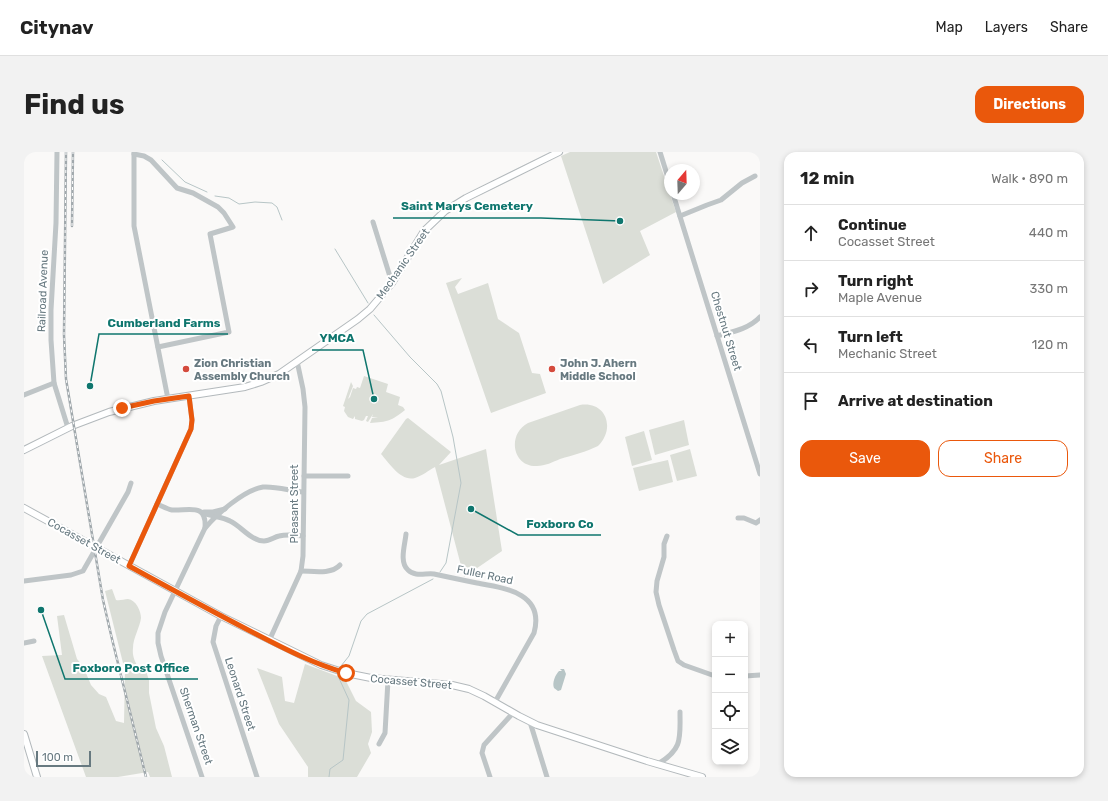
<!DOCTYPE html>
<html lang="en">
<head>
<meta charset="utf-8">
<style>
	body { margin:0; font-family:Rubik,sans-serif; background:#f2f2f2; color:#222 }
	.controls { position:absolute; right:12px; bottom:12px; display:grid; overflow:hidden; border-radius:8px; box-shadow:0 2px 6px #0003 }
	.controls button { width:36px; height:36px; display:grid; place-items:center; padding:0; border:0; border-bottom:1px solid #e0e0e0; background:#fff; color:#222; font:20px sans-serif }
	.compass { position:absolute; left:640px; top:12px; width:36px; height:36px; border-radius:50%; background:#fff; box-shadow:0 2px 6px #0003; rotate:19deg }
	.scale { position:absolute; left:12px; bottom:10px; width:55px; box-sizing:border-box; padding-left:4px; border:2px solid #677980; border-top:0; font-size:11px; line-height:14px; white-space:nowrap; color:#677980; -webkit-text-stroke:3px #fff; paint-order:stroke }
	.stop { position:absolute; width:12px; height:12px; margin:-9px; border:3px solid #ea580c; border-radius:50%; background:#fff }
	.stop.end { background:#ea580c; border-color:#fff; box-shadow:0 1px 4px #0008 }
	.list { margin:0; padding:0; list-style:none }
	h2 { display:flex; justify-content:space-between; align-items:center; height:52px; margin:0; padding:0 16px; font-size:17px }
	h2 small { font-size:13px; font-weight:400; color:#767676 }
	.list li { display:grid; grid-template-columns:26px 1fr auto; gap:12px; align-items:center; box-sizing:border-box; height:56px; padding:0 16px; border-top:1px solid #e0e0e0 }
	.list b { display:block; font-size:15px; white-space:nowrap }
	.list p { margin:0; font-size:13px; white-space:nowrap; color:#767676 }
	.list em { font-size:13px; font-style:normal; color:#767676 }
	.actions { display:flex; gap:8px; padding:12px 16px }
	.actions a { flex:1; padding:9px 0; border:1px solid #ea580c; border-radius:12px; text-align:center; font-size:14px; color:#ea580c }
	.actions .main { background:#ea580c; color:#fff }
	.icon { flex:none; width:22px; height:22px; fill:none; stroke:currentColor; stroke-width:2; stroke-linecap:round; stroke-linejoin:round }
	.map { position:relative; flex:none; width:736px; height:625px; overflow:hidden; border-radius:12px }
	header { display:flex; align-items:center; gap:24px; box-sizing:border-box; height:56px; padding:0 20px; background:#fff; border-bottom:1px solid #e0e0e0 }
	header strong { font-size:19px }
	nav { display:flex; gap:22px; margin-inline-start:auto; font-size:14px }
	.intro { display:flex; align-items:center; justify-content:space-between; box-sizing:border-box; height:96px; padding:0 24px }
	h1 { margin:0; font-size:28px }
	.button { padding:10px 18px; border-radius:12px; background:#ea580c; color:#fff; font-size:14px; font-weight:700 }
	main { display:flex; gap:24px; padding:0 24px }
	aside { flex:1; background:#fff; border-radius:12px; box-shadow:0 2px 6px #0003 }
	.map>svg:first-child { display:block }
	.green { fill:#dbded7 }
	.water { fill:#b7c5c6 }
	.lines { fill:none; stroke-linecap:round; stroke-linejoin:round }
	.stream { stroke:#b7c5c6; stroke-width:1 }
	.major-casing { stroke:#b3b9bc; stroke-width:8 }
	.minor { stroke:#bfc5c7; stroke-width:5 }
	.major { stroke:#fff; stroke-width:6 }
	.rail-casing { stroke:#a0a8ac; stroke-width:2.5 }
	.rail { stroke:#fff; stroke-width:1; stroke-dasharray:3; stroke-linecap:butt }
	.route { stroke:#ea580c; stroke-width:5 }
	.poi-dot { fill:#d44b3d; stroke:#fff; stroke-width:1.5 }
	.labels { text-anchor:middle; dominant-baseline:central; stroke-width:4; stroke-linejoin:round; paint-order:stroke }
	.street-label { font-size:11px; fill:#677980; stroke:#fff }
	.poi-label { font-size:11px; font-weight:bold; fill:#677980; stroke:#fff; text-anchor:start }
	.leader { fill:none; stroke:#0f766e; stroke-width:1.5 }
	.callout-dot { fill:#0f766e; stroke:#fff; stroke-width:1.5 }
	.callout-label { font-size:12px; text-anchor:middle; font-weight:bold; fill:#0f766e; stroke:#fff; stroke-width:4; stroke-linejoin:round; paint-order:stroke }
</style>
</head>
<body>
<header>
<strong>Citynav</strong>
<nav><a>Map</a><a>Layers</a><a>Share</a></nav>
</header>
<div class="intro"><h1>Find us</h1><a class="button">Directions</a></div>
<main>
<div class="map">
<svg width="736" height="625" viewBox="0 0 736 625">
	<rect width="100%" height="100%" fill="#faf9f8"/>
	<g class="green">
		<path d="M546 0H632L652 60 616 79 626 103 579 132 537 4Z"/>
		<path d="M438 126 431 135 434 142 464 131 474 167 495 181 508 221 516 222 522 241 467 261 422 131Z"/>
		<path d="M340 224 364 232 362 240 376 245 374 253 379 255 381 258C367 269 364 270 346 271L348 266 354 265H348L349 262 344 270 342 269 344 264H342L340 268 338 269 331 267V264L329 267 324 265 320 259 321 255 319 254 327 230 329 234 324 247 326 245 329 236 332 237 333 235 336 236Z"/>
		<path d="M556 253C582 249 592 276 574 294 562 300 549 303 536 307 529 310 521 314 513 314 488 315 483 282 504 271Z"/>
		<path d="M384 266 427 300 415 313 462 297 478 399 440 425 411 315C405 318 398 324 391 326 377 330 365 311 357 302L382 267Z"/>
		<path d="M660 268 665 293 631 303 625 278Z"/>
		<path d="M620 279 628 308 608 314 601 285Z"/>
		<path d="M666 297 673 324 653 329 646 303Z"/>
		<path d="M644 308 649 330 615 339 609 316Z"/>
		<path d="M88 437 92 448C96 449 100 447 104 447 112 448 117 459 117 466 116 475 109 486 109 496 108 504 111 510 115 517L122 519 125 528V541L132 576 140 594 148 625H126L124 620 94 625H62L18 504 38 503 33 464 40 463 53 507 59 514 67 533 75 542 82 545 92 569 100 571 101 519 81 439Z"/>
		<path d="M281 512 321 527 332 549 347 560 348 580 344 592 347 601 333 625H284V615L255 572 233 516 258 525 261 549 270 551Z"/>
	</g>
	<path class="water" d="M536 517H540L542 522 537 538 534 539 530 536C528 531 531 523 535 519H538Z"/>
	<g class="lines">
		<g class="stream">
			<path d="M138 8 161 30 183 40"/>
			<path d="M191 44 205 46 215 52 231 50 248 51 253 55 258 68"/>
			<path d="M311 97 344 151"/>
			<path d="M350 163 386 205 413 232 417 239 429 285 437 331 422 411 416 420"/>
			<path d="M317 514 325 504 337 469 343 462 409 427"/>
			<path d="M305 625 306 617 319 608 325 548 314 524"/>
		</g>
		<defs>
			<g id="major">
				<path d="M0 298 48 274 85 260 130 249 221 235 237 230 255 222 334 167 346 157 368 131 400 79 421 59 442 46 535 0"/>
				<path d="M0 356 197 464 297 513 322 521 347 526 428 533 445 537 460 544 495 564 513 573 623 609 678 625"/>
				<path d="M0 582 13 625"/>
			</g>
		</defs>
		<use href="#major" class="major-casing"/>
		<g class="minor">
			<path d="M33 0 32 71 27 158V188L30 231 44 276"/>
			<path d="M110 0V74L144 247"/>
			<path d="M636 0 646 32"/>
			<path d="M110 2 120 4 127 8 153 36 169 41 194 55 200 61 209 75 186 82 205 180 134 195"/>
			<path d="M649 42 736 322"/>
			<path d="M656 64 683 53 697 48 718 31 731 24"/>
			<path d="M349 70 368 131"/>
			<path d="M693 184C708 180 725 177 736 165"/>
			<path d="M0 243 30 231"/>
			<path d="M280 324H324"/>
			<path d="M133 352C138 354 143 357 148 358 164 359 183 350 181 376"/>
			<path d="M177 360C187 365 197 364 206 369 217 374 227 389 240 389 246 389 250 385 255 384 263 382 271 383 279 384"/>
			<path d="M180 360H189L201 357"/>
			<path d="M714 366H720L732 371 736 368"/>
			<path d="M382 382C381 393 375 410 384 418 391 425 401 421 410 422 424 425 438 428 453 431 481 436 521 441 510 481L471 550"/>
			<path d="M643 384 640 392V405L633 429 632 440 635 453 650 498 654 509 660 513 691 524"/>
			<path d="M105 414 167 277 168 268 165 244"/>
			<path d="M277 419C288 419 307 423 316 413"/>
			<path d="M0 429 47 423 59 419 104 340 107 331"/>
			<path d="M197 464 192 474 189 490 233 625"/>
			<path d="M245 489 277 419 279 404 281 255 279 237 273 209"/>
			<path d="M0 491 10 489"/>
			<path d="M721 524 736 523"/>
			<path d="M506 570 523 625"/>
			<path d="M355 592 361 581 364 528"/>
			<path d="M634 612C659 597 656 586 656 560"/>
			<path d="M178 625 137 504 134 491V481L141 460 181 376C193 362 220 338 239 335 252 334 267 339 279 340"/>
			<path d="M466 625 458 601 460 593 489 561"/>
		</g>
		<use href="#major" class="major"/>
		<defs>
			<g id="rail">
				<path d="M42 0 40 183 42 227 79 448 88 487 122 625"/>
				<path d="M48 74 49 0"/>
			</g>
		</defs>
		<use href="#rail" class="rail-casing"/>
		<use href="#rail" class="rail"/>
	</g>
	<g class="lines">
		<path class="route" d="M98 256 130 249 165 244 168 268 167 277 105 414C147 437 189 460 232 482 261 497 290 512 322 521"/>
	</g>
	<g class="poi-dot">
		<circle cx="162" cy="217" r="4"/>
		<circle cx="528" cy="217" r="4"/>
	</g>
	<g class="labels">
		<g class="street-label">
			<text transform="translate(379 112) rotate(-55)">Mechanic Street</text>
			<text transform="translate(19 139) rotate(-88)">Railroad Avenue</text>
			<text transform="translate(702 179) rotate(73)">Chestnut Street</text>
			<text transform="translate(270 352) rotate(-90)">Pleasant Street</text>
			<text transform="translate(60 389) rotate(29)">Cocasset Street</text>
			<text transform="translate(461 423) rotate(12)">Fuller Road</text>
			<text transform="translate(387 530) rotate(5)">Cocasset Street</text>
			<text transform="translate(216 542) rotate(72)">Leonard Street</text>
			<text transform="translate(172 574) rotate(71)">Sherman Street</text>
		</g>
		<g class="poi-label">
			<text x="170" y="211">Zion Christian<tspan x="170" dy="13">Assembly Church</tspan></text>
			<text x="536" y="211">John J. Ahern<tspan x="536" dy="13">Middle School</tspan></text>
		</g>
	</g>
	<path class="leader" d="M596 69L517 66H369M66 234L75 182H204M350 247L339 198H288M447 357L494 383H577M17 458L41 527H174"/>
	<g class="callout-dot">
		<circle cx="596" cy="69" r="4"/>
		<circle cx="66" cy="234" r="4"/>
		<circle cx="350" cy="247" r="4"/>
		<circle cx="447" cy="357" r="4"/>
		<circle cx="17" cy="458" r="4"/>
	</g>
	<g class="callout-label">
		<text x="443" y="58">Saint Marys Cemetery</text>
		<text x="140" y="175">Cumberland Farms</text>
		<text x="313" y="190">YMCA</text>
		<text x="536" y="376">Foxboro Co</text>
		<text x="107" y="520">Foxboro Post Office</text>
	</g>
</svg>
<div class="controls">
<button>+</button>
<button>−</button>
<button><svg class="icon" aria-label="locate" viewBox="0 0 24 24"><circle cx="12" cy="12" r="6"/><path d="M12 2v4M12 18v4M2 12h4M18 12h4"/></svg></button>
<button><svg class="icon" aria-label="layers" viewBox="0 0 24 24"><path d="M12 4l9 5-9 5-9-5zM3 14l9 5 9-5"/></svg></button>
</div>
<svg class="compass" viewBox="-18 -18 36 36"><path d="M0-13l5 13h-10z" fill="#e53935"/><path d="M0 13l5-13h-10z" fill="#767676"/></svg>
<div class="scale">100 m</div>
<div class="stop" style="left:322px;top:521px"></div>
<div class="stop end" style="left:98px;top:256px"></div>
</div>
<aside>
<h2>12 min<small>Walk · 890 m</small></h2>
<ul class="list">
<li><svg class="icon" aria-label="ahead" viewBox="0 0 24 24"><path d="M12 20V5M6 11l6-6 6 6"/></svg><div><b>Continue</b><p>Cocasset Street</p></div><em>440 m</em></li>
<li><svg class="icon" aria-label="right" viewBox="0 0 24 24"><path d="M7 20v-9h11M14 6l5 5-5 5"/></svg><div><b>Turn right</b><p>Maple Avenue</p></div><em>330 m</em></li>
<li><svg class="icon" aria-label="left" viewBox="0 0 24 24"><path d="M17 20v-9H6M10 6l-5 5 5 5"/></svg><div><b>Turn left</b><p>Mechanic Street</p></div><em>120 m</em></li>
<li><svg class="icon" aria-label="arrive" viewBox="0 0 24 24"><path d="M6 21V4h12l-3 4 3 4H6"/></svg><div><b>Arrive at destination</b></div></li>
</ul>
<div class="actions"><a class="main">Save</a><a>Share</a></div>
</aside>
</main>
</body>
</html>
